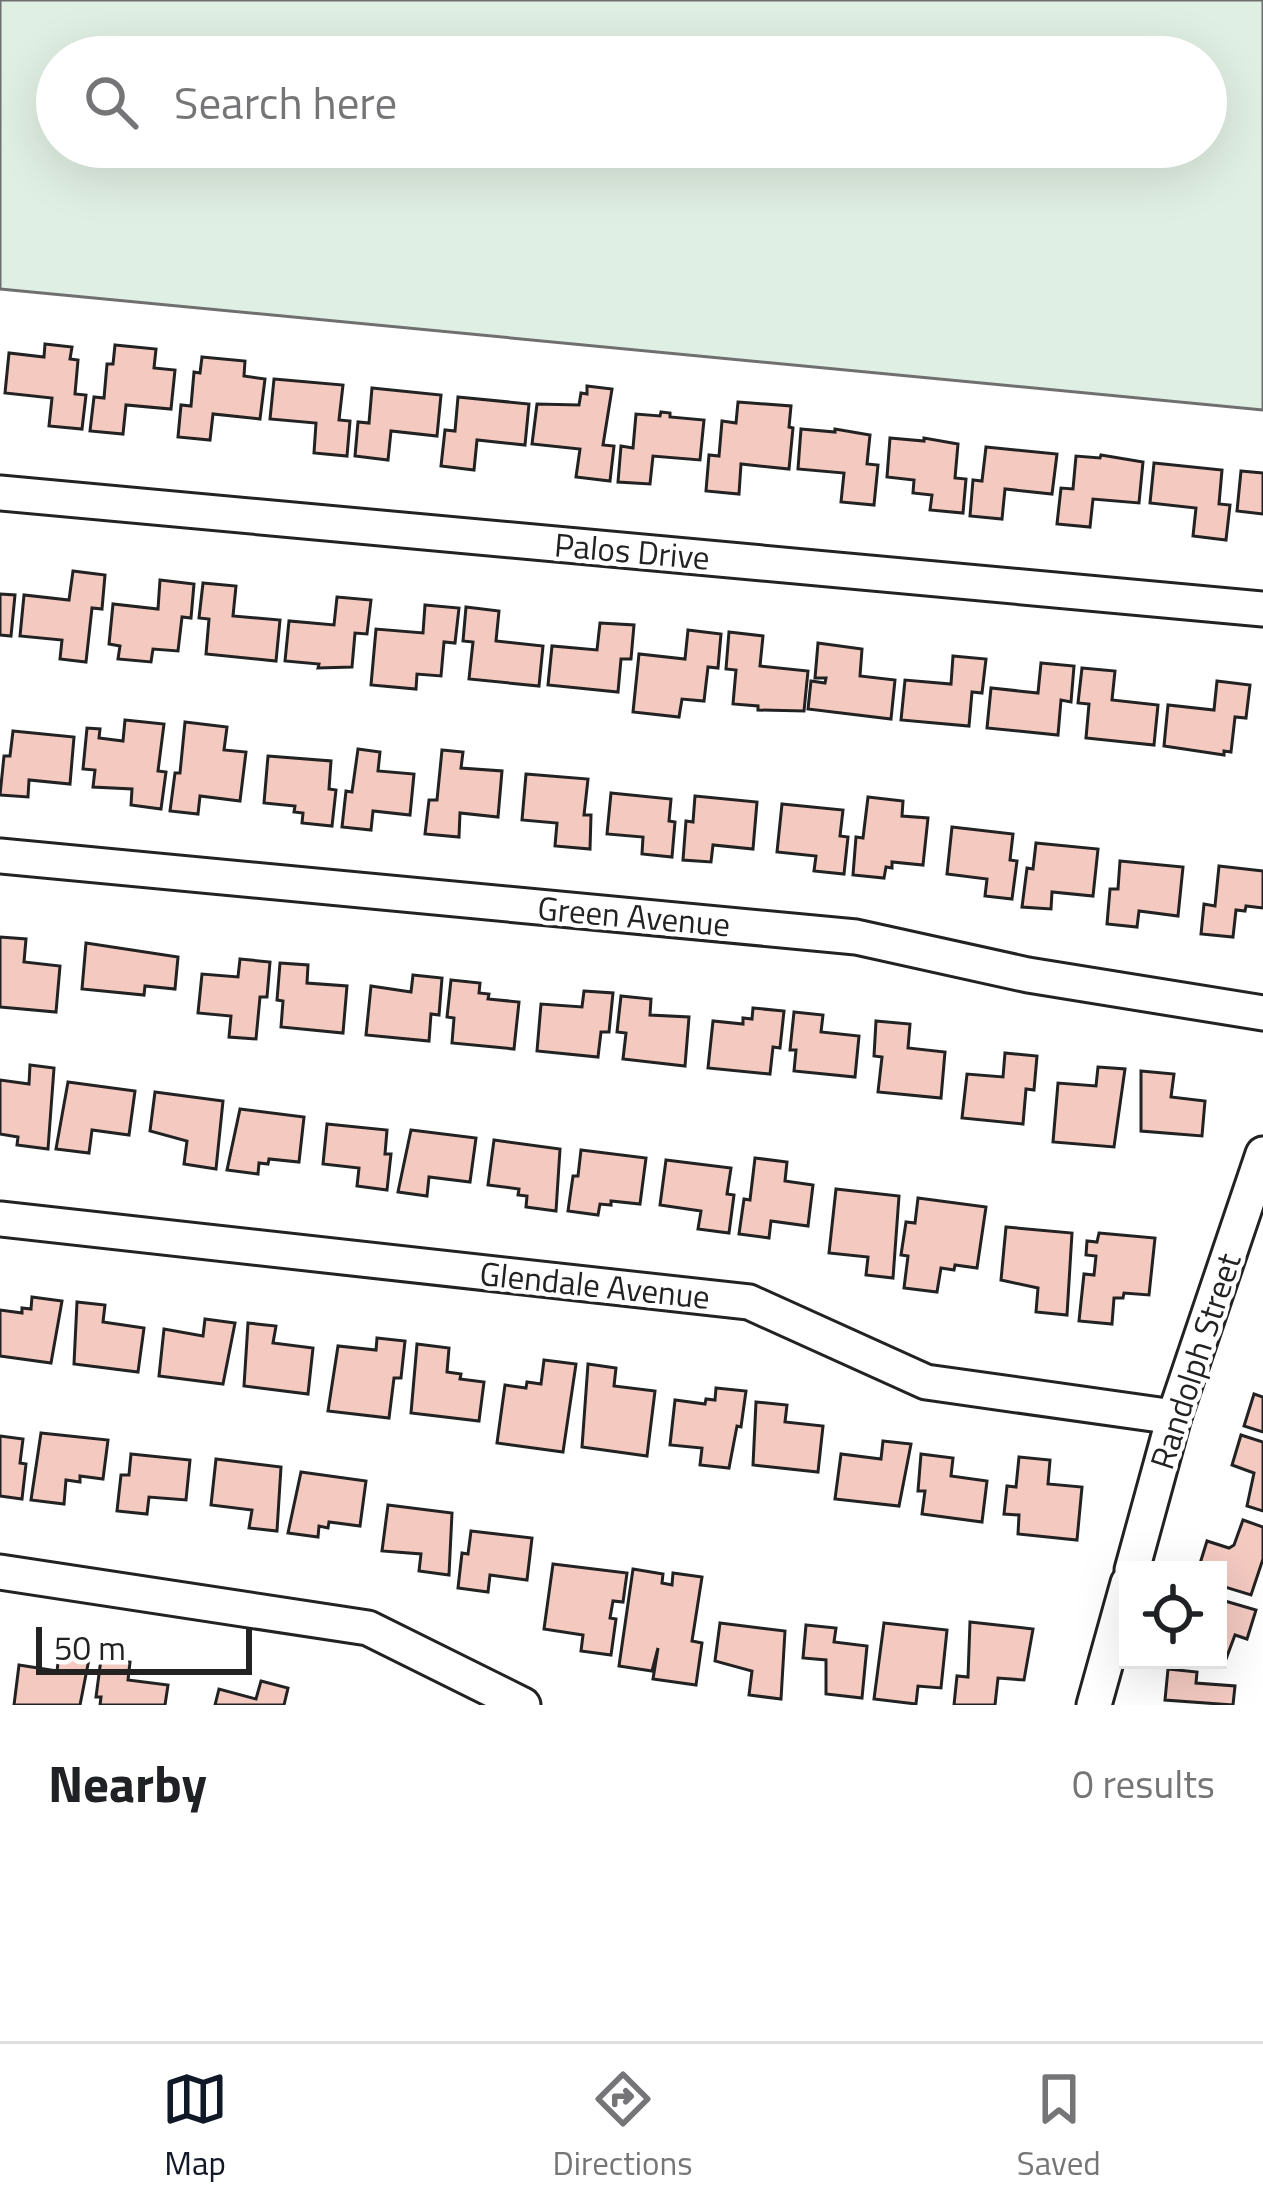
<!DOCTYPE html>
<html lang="en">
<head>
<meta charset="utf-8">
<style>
	body { margin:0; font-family:"Titillium Web",sans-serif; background:#f6f6f6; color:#202124 }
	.controls { position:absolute; right:36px; bottom:36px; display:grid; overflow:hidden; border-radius:0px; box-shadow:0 12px 48px #0002 }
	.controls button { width:108px; height:108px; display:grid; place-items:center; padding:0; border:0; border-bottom:3px solid #e0e0e0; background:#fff; color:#202124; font:60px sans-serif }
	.scale { position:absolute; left:36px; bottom:30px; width:216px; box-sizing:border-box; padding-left:12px; border:6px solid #222; border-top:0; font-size:33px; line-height:42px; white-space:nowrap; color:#222; -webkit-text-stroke:9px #fff; paint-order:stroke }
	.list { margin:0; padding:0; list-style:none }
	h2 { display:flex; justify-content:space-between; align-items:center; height:156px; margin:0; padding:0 48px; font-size:51px }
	h2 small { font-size:39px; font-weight:400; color:#757577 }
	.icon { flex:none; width:66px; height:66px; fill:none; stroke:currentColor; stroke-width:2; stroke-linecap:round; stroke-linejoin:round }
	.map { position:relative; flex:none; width:1263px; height:1705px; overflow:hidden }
	.search { position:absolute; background:#fff; box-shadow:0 12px 48px #0002; left:36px; right:36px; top:36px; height:132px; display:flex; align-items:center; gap:30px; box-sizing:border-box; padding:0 42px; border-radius:66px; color:#757577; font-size:45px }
	.sheet { height:336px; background:#fff }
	nav { display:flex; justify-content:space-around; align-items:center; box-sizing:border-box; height:168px; border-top:3px solid #e0e0e0; background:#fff; font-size:33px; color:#757577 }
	nav a { display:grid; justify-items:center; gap:6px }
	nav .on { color:#111827 }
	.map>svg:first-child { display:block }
	.green { fill:#e0efe3; stroke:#6f6f6f; stroke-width:3; fill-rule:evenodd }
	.building { fill:#f3c9c0; stroke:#222; stroke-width:3 }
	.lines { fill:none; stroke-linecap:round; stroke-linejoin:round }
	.minor-casing { stroke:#222; stroke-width:39 }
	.minor { stroke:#fff; stroke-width:33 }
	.labels { text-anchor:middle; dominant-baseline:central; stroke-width:9; stroke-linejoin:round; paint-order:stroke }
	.street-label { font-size:33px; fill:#222; stroke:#fff }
</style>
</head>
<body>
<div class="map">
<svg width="1263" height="1705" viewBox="0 0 1263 1705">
	<rect width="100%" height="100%" fill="#fff"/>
	<path class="green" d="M0 0H1263V410L0 289ZM57 57H1206V147H57Z"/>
	<g class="building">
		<path d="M45 344 72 347 70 359 78 360 75 394 86 395 82 429 49 426 52 398 5 393 9 353 44 357Z"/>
		<path d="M115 345 156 349 154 368 175 370 171 409 126 405 123 434 90 431 94 397 104 398 107 364H113Z"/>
		<path d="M202 357 245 361 244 376 265 379 260 419 213 414 210 440 178 437 181 405 191 406 194 372 200 373Z"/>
		<path d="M274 379 343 385 339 420 350 421 347 456 314 453 316 423 270 419Z"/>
		<path d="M587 386 612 389 603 445 614 446 610 481 576 477 580 449 532 444 537 404 579 405 581 393 587 394Z"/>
		<path d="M372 388 441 395 437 436 391 431 388 460 355 456 358 422 369 423Z"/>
		<path d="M458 397 529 404 525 445 477 440 474 470 441 466 445 430 455 431Z"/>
		<path d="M738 402 791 406 789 427 793 428 789 469 741 464 739 494 706 491 709 455 719 456 722 421 736 423Z"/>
		<path d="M661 412 670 413V417L704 420 700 460 653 456 650 484 618 482 621 446 633 448 636 414 660 416Z"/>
		<path d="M801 429 835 432V429L870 435 867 464 878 465 874 505 841 502 844 473 798 469Z"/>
		<path d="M890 438 924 441V438L958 444 955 478 966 479 963 513 930 510 932 495 913 493 914 480 887 477Z"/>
		<path d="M986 447 1057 454 1052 494 1005 489 1002 519 970 516 973 480 982 481Z"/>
		<path d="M1101 455 1143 462 1139 503 1093 499 1090 527 1057 524 1061 488 1073 489 1076 456 1100 458Z"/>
		<path d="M1154 463 1222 470 1219 504 1230 505 1226 540 1193 536 1196 508 1150 503Z"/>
		<path d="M1241 471 1263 473V514L1237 511Z"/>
		<path d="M73 571 105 575 102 609 92 608 86 662 60 659 62 640 20 636 24 595 69 600Z"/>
		<path d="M160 580 194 584 191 618 182 617 178 651 153 649 151 662 118 659 120 646 109 644 113 604 158 609Z"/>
		<path d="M203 583 236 586 233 616 280 620 276 661 206 654 209 619 199 618Z"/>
		<path d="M0 594 15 595 11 636 0 635Z"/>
		<path d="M337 597 371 600 367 634 355 633 352 667 318 668 319 664 285 661 289 621 334 625Z"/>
		<path d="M425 605 459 608 455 643 444 642 441 676 417 674 416 689 371 685 376 629 423 633Z"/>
		<path d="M466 607 499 611 496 641 543 646 539 686 469 679 473 642 463 641Z"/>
		<path d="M600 623 634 625 631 659H621L618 692 548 685 552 646 597 650Z"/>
		<path d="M688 630 721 634 718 668 708 667 704 701 682 699 679 717 633 712 639 654 685 659Z"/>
		<path d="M729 632 763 636 760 666 808 671 804 711 758 710V706L733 704 736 670 726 669Z"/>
		<path d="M818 643 862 649 860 676 895 680 891 719 808 709 811 681 825 683 826 678H815Z"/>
		<path d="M953 656 986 659 982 693 972 692 969 726 901 720 905 680 951 684Z"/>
		<path d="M1041 663 1074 666 1071 702 1061 700 1058 735 987 728 991 688 1038 693Z"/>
		<path d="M1082 668 1115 671 1112 700 1158 705 1154 745 1086 738 1089 704 1078 703Z"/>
		<path d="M1217 681 1250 685 1246 718 1235 717 1231 752 1224 751V755L1164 746 1168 705 1214 710Z"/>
		<path d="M125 720 164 724 158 771 166 772 161 809 131 805 132 789 93 787 95 770 83 769 87 728 100 729 99 738 123 741Z"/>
		<path d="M185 722 227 727 224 750 246 752 240 801 200 796 198 814 170 811 175 773H180Z"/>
		<path d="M13 731 74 737 70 784 29 780 28 797 0 795 4 756H10Z"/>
		<path d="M358 749 380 752 378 771 414 774 410 815 373 811 371 830 342 827 346 791 352 792Z"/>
		<path d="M442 750 463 752 461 768 502 771 498 817 460 813 459 837 425 834 429 800H437Z"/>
		<path d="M268 756 331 761 329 789 336 790 332 826 302 823 303 813 294 812 295 806 264 803Z"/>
		<path d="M526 774 588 779 584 815H591L590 849 555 846 557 823 522 820Z"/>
		<path d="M611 793 671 799 669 821 675 822 672 857 642 854 643 837 607 834Z"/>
		<path d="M695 796 757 802 753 849 713 845 711 862 683 860 686 821 693 822Z"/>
		<path d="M868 797 903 801 902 816 928 818 923 865 892 862V868L886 867 884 878 853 875 856 837 863 838Z"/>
		<path d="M782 804 843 810 840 836 848 837 844 874 814 871 816 856 777 852Z"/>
		<path d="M952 827 1013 834 1010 860 1017 861 1012 899 985 896 987 879 947 874Z"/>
		<path d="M1036 843 1098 849 1093 896 1052 892 1051 909 1022 907 1027 868 1033 869Z"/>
		<path d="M1120 861 1183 867 1178 916 1139 911 1137 927 1107 924 1110 889H1118Z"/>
		<path d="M1219 866 1263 871V908L1246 906 1245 911 1236 910 1233 937 1201 934 1204 904 1215 906Z"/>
		<path d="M0 937 26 939 24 962 60 966 56 1012 0 1007Z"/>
		<path d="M86 943 178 957 175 989 145 986 144 995 82 989Z"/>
		<path d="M240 959 270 962 267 997H260L256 1039 229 1037 231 1016 198 1013 202 974 238 977Z"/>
		<path d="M280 963 308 965 307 983 347 986 343 1033 281 1027 283 1001 277 1000Z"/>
		<path d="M413 975 442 978 439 1015 431 1014 429 1041 366 1035 371 986 411 992Z"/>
		<path d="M451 980 480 983 479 993 489 994 488 999 519 1002 514 1049 452 1043 454 1018 447 1017Z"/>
		<path d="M584 991 613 993 609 1032H601L598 1057 537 1051 541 1004 582 1007Z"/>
		<path d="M621 996 651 999 650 1015 689 1017 685 1066 623 1059 626 1033 617 1032Z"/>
		<path d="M753 1008 784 1011 780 1048 773 1047 770 1074 708 1068 713 1021 743 1024V1018L752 1019Z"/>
		<path d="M794 1012 823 1015 821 1032 859 1036 855 1077 794 1071 796 1050H790Z"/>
		<path d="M876 1021 910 1024 908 1048 945 1052 941 1098 878 1092 882 1057 874 1056Z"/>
		<path d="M1005 1053 1037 1056 1034 1090 1026 1089 1023 1124 962 1118 967 1074 1003 1077Z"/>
		<path d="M30 1065 54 1068 48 1149 17 1145 18 1137 0 1134V1080L29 1084Z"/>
		<path d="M1098 1067 1125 1069 1114 1147 1053 1142 1058 1083 1096 1086Z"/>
		<path d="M1141 1071 1174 1074 1171 1097 1205 1101 1202 1136 1141 1131Z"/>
		<path d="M68 1082 135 1091 129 1135 92 1130 89 1153 56 1149Z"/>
		<path d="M155 1092 223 1101 216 1169 184 1164 187 1141 150 1131Z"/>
		<path d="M240 1109 304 1117 299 1162 269 1159 268 1164 259 1163 258 1174 227 1170Z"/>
		<path d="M327 1124 387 1130 385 1154H391L387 1190 357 1186 359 1168 323 1164Z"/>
		<path d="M411 1130 476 1138 470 1182 429 1177 427 1196 398 1192Z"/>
		<path d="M494 1140 560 1149 556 1211 526 1207 527 1196 518 1195 519 1189 488 1185Z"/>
		<path d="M581 1150 646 1158 640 1204 611 1201V1205L600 1204 598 1215 568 1211 573 1176H578Z"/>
		<path d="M755 1158 787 1162 785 1181 813 1185 808 1226 771 1221 769 1238 739 1234 744 1199 750 1200Z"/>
		<path d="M666 1160 731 1168 727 1194 734 1195 729 1233 698 1229 701 1211 660 1205Z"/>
		<path d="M836 1189 899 1196 893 1278 866 1275 868 1257 829 1253Z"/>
		<path d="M918 1198 986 1207 977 1268 955 1265 954 1270 941 1268 937 1292 904 1288 908 1256 901 1255 906 1222 915 1223Z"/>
		<path d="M1006 1227 1072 1233 1067 1315 1036 1312 1038 1288 1001 1280Z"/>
		<path d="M1099 1233 1155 1238 1149 1295 1124 1293 1123 1298H1114L1112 1324 1079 1321 1084 1274 1094 1275 1096 1256 1086 1255 1087 1241 1097 1242Z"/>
		<path d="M32 1297 62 1301 51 1363 0 1356V1310L22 1313V1308L31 1309Z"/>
		<path d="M77 1302 105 1305 103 1322 144 1328 138 1372 74 1364Z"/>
		<path d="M205 1319 235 1323 223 1384 159 1376 164 1329 203 1336Z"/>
		<path d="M248 1323 276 1326 273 1343 313 1348 308 1394 244 1386Z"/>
		<path d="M377 1338 405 1341 401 1378H394L389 1418 328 1411 338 1346 376 1350Z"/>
		<path d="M417 1344 449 1348 447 1372 461 1374 460 1379 484 1382 479 1421 411 1413Z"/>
		<path d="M544 1360 576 1364 563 1452 497 1443 505 1385 526 1388 527 1382 541 1384Z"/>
		<path d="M588 1364 616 1368 614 1386 655 1391 647 1456 582 1447Z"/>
		<path d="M716 1388 746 1391 741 1427 737 1426 729 1468 700 1465 702 1448 670 1445 675 1400 705 1404 706 1399 715 1400Z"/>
		<path d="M1254 1394 1263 1397V1432L1244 1426Z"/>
		<path d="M756 1402 787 1405 785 1422 823 1426 818 1472 753 1465Z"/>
		<path d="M41 1433 108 1440 103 1479 80 1476V1482L66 1480 64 1504 31 1500Z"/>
		<path d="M1241 1435 1263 1442V1511L1247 1506 1254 1473 1232 1465Z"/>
		<path d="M0 1436 23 1439 20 1463 26 1464 22 1499 0 1496Z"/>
		<path d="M883 1441 911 1444 899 1506 835 1499 841 1454 881 1459Z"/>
		<path d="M131 1454 190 1460 186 1500 149 1497 147 1514 117 1511 121 1475H129Z"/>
		<path d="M921 1454 953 1458 951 1476 987 1481 982 1522 922 1514 925 1491H918Z"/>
		<path d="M1019 1457 1050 1460 1048 1484 1082 1487 1077 1540 1018 1534 1019 1515 1004 1514 1007 1486 1016 1487Z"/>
		<path d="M216 1459 281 1467 277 1531 249 1528 252 1510 211 1505Z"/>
		<path d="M301 1472 366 1481 360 1526 329 1522 328 1528 319 1526 318 1537 288 1533Z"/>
		<path d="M388 1505 452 1513 449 1575 419 1571 421 1554 382 1551Z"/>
		<path d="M1243 1520 1263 1527V1559L1251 1595 1218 1585V1570H1198L1207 1541 1229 1548 1234 1545Z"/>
		<path d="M471 1531 532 1538 527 1580 490 1575 488 1592 458 1588 462 1553 468 1554Z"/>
		<path d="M553 1564 627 1573 623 1602 613 1601 610 1618 616 1619 611 1655 581 1651 583 1635 544 1629Z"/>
		<path d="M633 1569 663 1574 662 1583 672 1585 673 1573 702 1577 692 1641 702 1643 696 1685 653 1679 658 1648 652 1671 619 1666Z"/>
		<path d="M1225 1601 1256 1610 1247 1639 1235 1635 1223 1667 1203 1660H1218V1622Z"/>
		<path d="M970 1622 1033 1629 1024 1680 998 1678 995 1705H954L957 1676 968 1677Z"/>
		<path d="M720 1623 785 1631 781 1699 749 1695 752 1671 715 1661Z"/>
		<path d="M884 1623 947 1630 941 1688 918 1686 916 1704 874 1699Z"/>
		<path d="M806 1625 836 1628 834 1642 867 1646 862 1698 826 1694V1660L803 1658Z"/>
		<path d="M59 1655 89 1659 80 1705H14L19 1665 57 1671Z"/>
		<path d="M101 1659 130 1662 128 1680 168 1685 165 1705H100L101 1697H96Z"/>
		<path d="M1168 1669 1197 1672 1196 1683 1235 1686 1233 1705 1165 1700Z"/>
		<path d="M261 1681 288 1688 284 1705H215L219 1689 256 1699Z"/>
	</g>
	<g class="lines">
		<defs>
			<g id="minor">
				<path d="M0 493 1263 609"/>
				<path d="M0 856 856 937 1028 975 1263 1013"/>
				<path d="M0 1219 749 1302 926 1382 1174 1417"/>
				<path d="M1132 1570 1174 1417 1263 1154"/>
				<path d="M0 1572 368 1628 523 1705"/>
				<path d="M1094 1705 1128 1583"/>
			</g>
		</defs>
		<use href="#minor" class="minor-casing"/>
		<use href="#minor" class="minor"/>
	</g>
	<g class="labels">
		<g class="street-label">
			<text transform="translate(632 551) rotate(5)">Palos Drive</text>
			<text transform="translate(634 916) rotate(5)">Green Avenue</text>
			<text transform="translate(595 1285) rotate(6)">Glendale Avenue</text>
			<text transform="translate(1195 1361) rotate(-72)">Randolph Street</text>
		</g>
	</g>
</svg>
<div class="controls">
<button><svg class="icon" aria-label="locate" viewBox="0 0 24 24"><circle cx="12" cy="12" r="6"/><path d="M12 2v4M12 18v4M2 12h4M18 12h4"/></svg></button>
</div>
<div class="scale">50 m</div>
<div class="search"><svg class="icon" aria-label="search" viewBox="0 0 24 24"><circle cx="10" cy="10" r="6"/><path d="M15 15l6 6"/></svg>Search here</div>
</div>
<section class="sheet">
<h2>Nearby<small>0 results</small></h2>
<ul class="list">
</ul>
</section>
<nav>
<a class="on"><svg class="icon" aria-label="map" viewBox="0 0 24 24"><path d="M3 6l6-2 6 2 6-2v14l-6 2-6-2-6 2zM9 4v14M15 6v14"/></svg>Map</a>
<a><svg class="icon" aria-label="directions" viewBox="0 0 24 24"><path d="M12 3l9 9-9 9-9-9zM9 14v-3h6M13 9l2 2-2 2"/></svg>Directions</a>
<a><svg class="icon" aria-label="saved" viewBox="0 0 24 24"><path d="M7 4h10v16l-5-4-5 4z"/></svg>Saved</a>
</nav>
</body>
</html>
